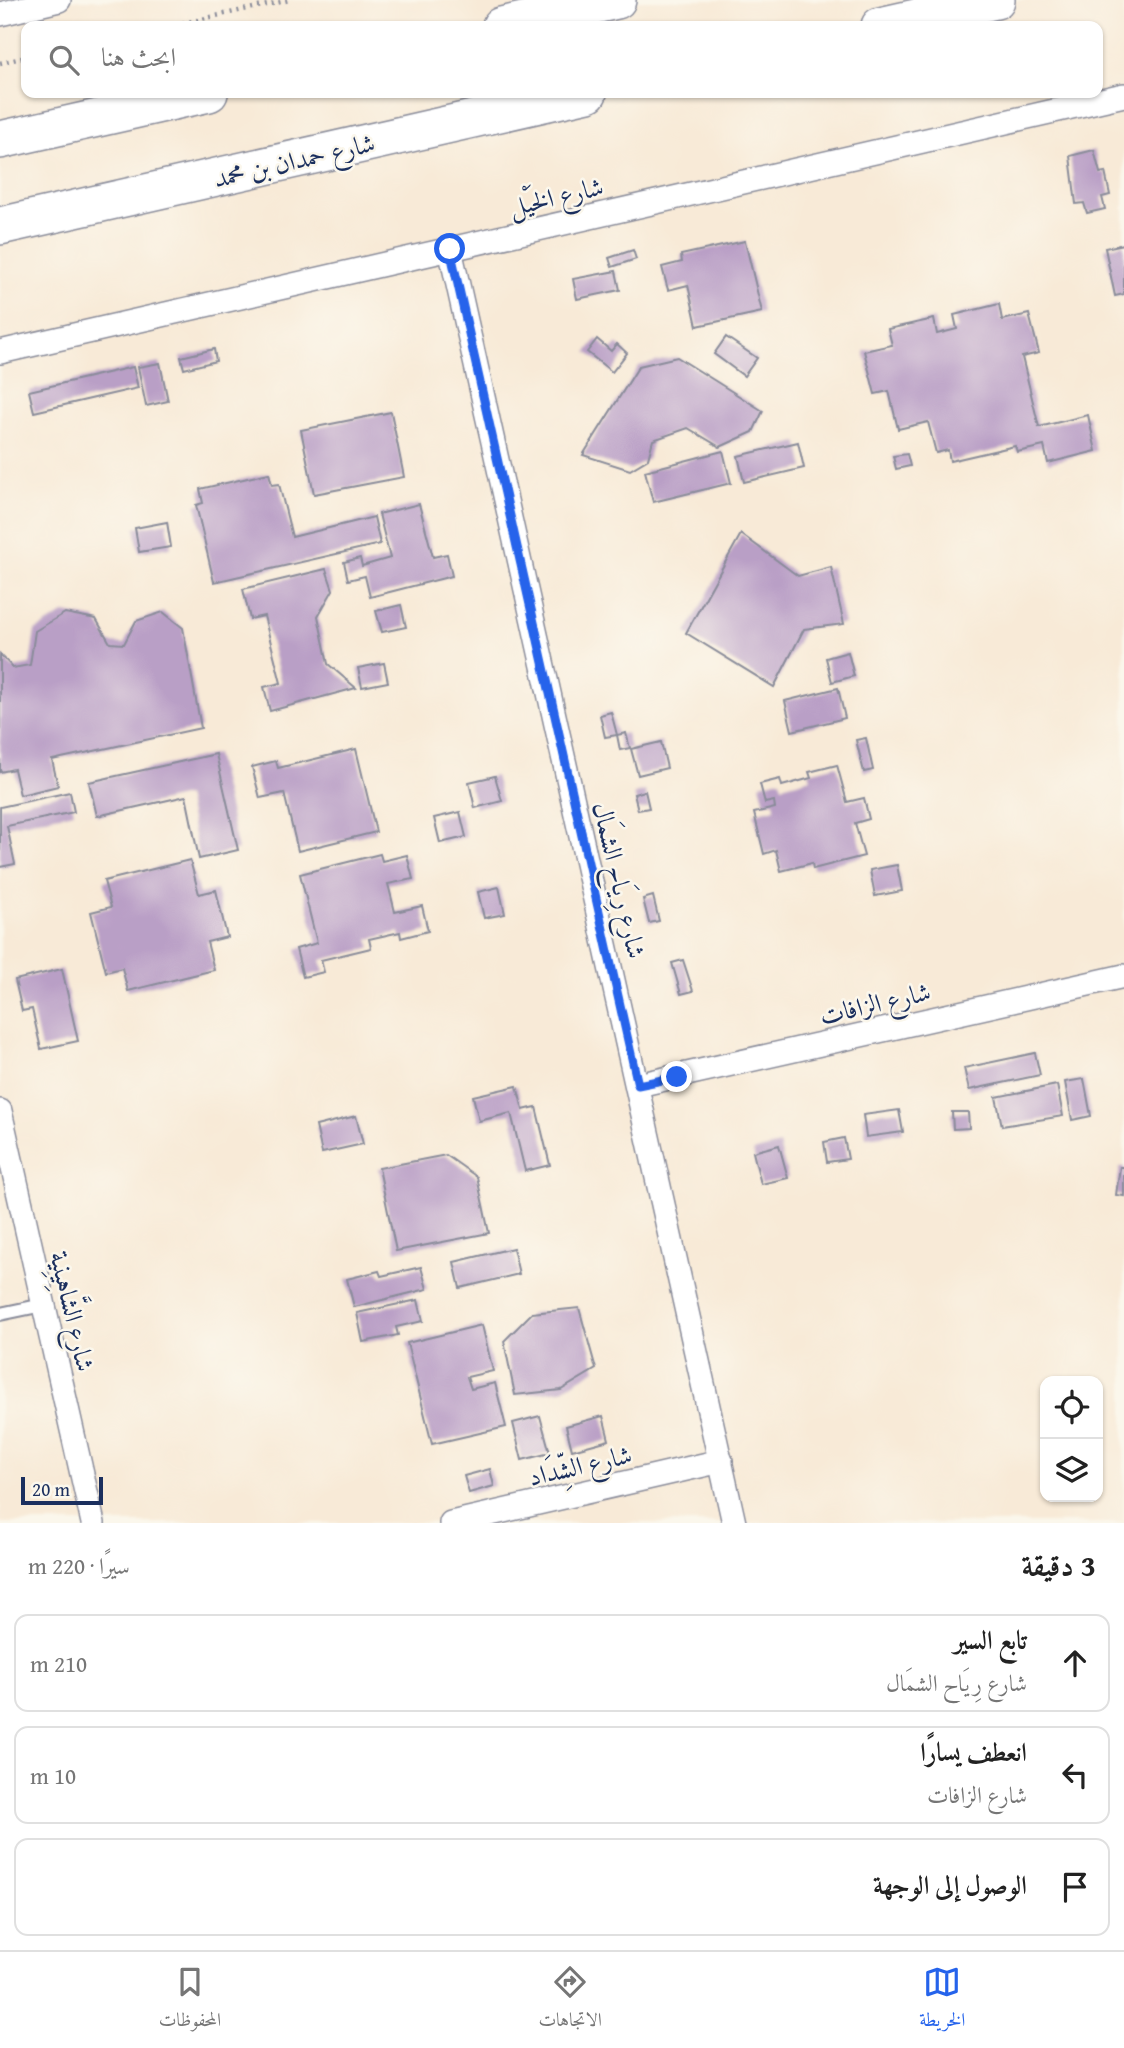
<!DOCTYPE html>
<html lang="ar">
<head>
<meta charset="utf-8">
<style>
	body { margin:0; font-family:"Gentium Book Plus",Amiri,serif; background:#f6f6f6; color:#222; direction:rtl }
	.controls { position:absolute; right:21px; bottom:21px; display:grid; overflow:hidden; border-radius:14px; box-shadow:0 2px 5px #0004 }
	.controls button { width:63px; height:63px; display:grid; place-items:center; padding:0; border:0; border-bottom:2px solid #e0e0e0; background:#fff; color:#222; font:35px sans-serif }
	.scale { position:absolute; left:21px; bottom:18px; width:82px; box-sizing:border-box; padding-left:7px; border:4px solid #1b2f5e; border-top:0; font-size:19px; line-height:24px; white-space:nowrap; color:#1b2f5e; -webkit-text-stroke:5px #fbf7ec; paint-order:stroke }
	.stop { position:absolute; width:21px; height:21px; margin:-16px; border:5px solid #2563eb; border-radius:50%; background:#fff }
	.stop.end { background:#2563eb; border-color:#fff; box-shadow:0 2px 7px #0008 }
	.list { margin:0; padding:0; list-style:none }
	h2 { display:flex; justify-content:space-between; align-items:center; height:91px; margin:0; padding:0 28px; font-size:30px }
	h2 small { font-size:23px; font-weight:400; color:#767676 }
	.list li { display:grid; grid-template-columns:46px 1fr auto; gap:21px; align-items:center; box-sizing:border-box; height:98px; margin:0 14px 14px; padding:0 14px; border:2px solid #e0e0e0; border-radius:14px }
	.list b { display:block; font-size:26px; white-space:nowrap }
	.list p { margin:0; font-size:23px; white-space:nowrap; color:#767676 }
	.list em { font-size:23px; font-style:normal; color:#767676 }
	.icon { flex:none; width:38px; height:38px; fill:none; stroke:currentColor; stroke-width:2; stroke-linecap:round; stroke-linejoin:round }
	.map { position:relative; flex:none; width:1124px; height:1523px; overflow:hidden; direction:ltr }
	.search { position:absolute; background:#fff; box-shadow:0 2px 5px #0004; left:21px; right:21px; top:21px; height:77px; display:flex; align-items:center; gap:18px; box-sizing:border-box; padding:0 24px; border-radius:14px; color:#767676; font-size:26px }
	.sheet { height:427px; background:#fff }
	nav { display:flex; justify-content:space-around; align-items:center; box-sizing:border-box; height:98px; border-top:2px solid #e0e0e0; background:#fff; font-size:19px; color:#767676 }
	nav a { display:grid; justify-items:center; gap:4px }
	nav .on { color:#2563eb }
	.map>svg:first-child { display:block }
	.building { fill:#b99fc6 }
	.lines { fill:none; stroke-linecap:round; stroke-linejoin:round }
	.lane-casing { stroke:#8a8c9a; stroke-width:16 }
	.street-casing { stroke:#8a8c9a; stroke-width:26 }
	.primary-casing { stroke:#8a8c9a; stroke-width:40 }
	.path { stroke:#8a8c9a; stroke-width:4.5; stroke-dasharray:2 5; stroke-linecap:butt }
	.lane { stroke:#fff; stroke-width:12 }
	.street { stroke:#fff; stroke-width:23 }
	.primary { stroke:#fff; stroke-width:37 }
	.route { stroke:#2563eb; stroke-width:9 }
	.labels { text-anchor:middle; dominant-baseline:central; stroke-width:5; stroke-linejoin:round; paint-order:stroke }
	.street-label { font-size:26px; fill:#1b2f5e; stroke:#fbf7ec }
</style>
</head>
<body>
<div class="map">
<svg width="1124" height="1523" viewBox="0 0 1124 1523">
	<rect width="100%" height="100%" fill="#fbf7ec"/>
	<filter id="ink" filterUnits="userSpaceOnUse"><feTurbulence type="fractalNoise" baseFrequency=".0143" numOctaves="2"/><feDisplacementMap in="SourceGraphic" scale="14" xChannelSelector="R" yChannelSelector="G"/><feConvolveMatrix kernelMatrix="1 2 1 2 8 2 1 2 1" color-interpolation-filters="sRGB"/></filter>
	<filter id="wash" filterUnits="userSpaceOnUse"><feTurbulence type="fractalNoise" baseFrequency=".00686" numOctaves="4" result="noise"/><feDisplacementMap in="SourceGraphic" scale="28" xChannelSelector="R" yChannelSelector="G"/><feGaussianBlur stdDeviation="1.57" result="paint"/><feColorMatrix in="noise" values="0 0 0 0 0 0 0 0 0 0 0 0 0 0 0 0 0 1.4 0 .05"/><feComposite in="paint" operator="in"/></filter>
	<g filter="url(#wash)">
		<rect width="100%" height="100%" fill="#f8ead7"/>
		<g id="blocks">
			<g class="building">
				<path d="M1094 150 1100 173 1105 172 1110 195 1102 197 1105 209 1087 213 1084 203 1076 204 1070 156Z"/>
				<path d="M745 241 762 312 697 326 688 285 668 290 662 267 682 262 681 255Z"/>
				<path d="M1124 244V294L1115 296 1105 248Z"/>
				<path d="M633 250 636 259 612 267 609 258Z"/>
				<path d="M616 271 620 290 577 299 573 279Z"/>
				<path d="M999 304 1002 320 1029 314 1039 353 1022 357 1039 427 1088 415 1096 451 1048 463 1044 446 1017 452 1015 446 950 461 948 450 936 453 928 422 898 429 889 391 875 394 864 351 892 345 888 329 934 319 937 334 957 329 954 315Z"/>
				<path d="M726 337 757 358 744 376 714 354Z"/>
				<path d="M597 339 611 351 617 344 627 353 612 372 587 352Z"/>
				<path d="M214 349 216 361 184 369 181 357Z"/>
				<path d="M677 357 763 411 753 432 720 447 688 428 653 440 648 459 630 470 583 455 639 366Z"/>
				<path d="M160 363 168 401 146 406 138 367Z"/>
				<path d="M133 367 138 388 34 412 29 391Z"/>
				<path d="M391 412 404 477 314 494 301 430Z"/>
				<path d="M798 442 804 468 744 482 738 456Z"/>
				<path d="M723 451 731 483 653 502 645 471Z"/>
				<path d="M907 454 910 466 896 469 893 456Z"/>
				<path d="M269 473 272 485 279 484 292 537 374 517 380 544 214 582 196 505 203 503 200 489Z"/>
				<path d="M419 504 433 557 447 554 452 576 370 597 365 576 348 580 344 562 360 558 362 566 390 558 379 514Z"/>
				<path d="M167 522 171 547 139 552 135 528Z"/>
				<path d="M741 534 798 576 831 567 844 624 804 629 774 687 686 633Z"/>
				<path d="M326 569 333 590 318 616 328 664 356 688 270 711 264 687 281 683 264 616 250 619 243 589Z"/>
				<path d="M401 605 406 627 382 632 376 611Z"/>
				<path d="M163 612 183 628 201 728 52 760 58 786 20 795 14 769 0 772V654L13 668 30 665 35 631 65 613 96 619 110 643 124 644 136 621Z"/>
				<path d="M848 652 854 676 832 682 826 658Z"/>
				<path d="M384 663 388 682 362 687 358 668Z"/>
				<path d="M838 688 845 718 792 731 785 701Z"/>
				<path d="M611 712 617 735 605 737 600 715Z"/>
				<path d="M626 733 630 748 620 750 617 735Z"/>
				<path d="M866 738 873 770 864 772 856 740Z"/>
				<path d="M661 742 667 768 638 775 631 749Z"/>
				<path d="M356 749 376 832 298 851 284 793 260 798 252 767 276 761 278 768Z"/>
				<path d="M216 754 238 850 199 859 186 796 97 816 89 782Z"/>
				<path d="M837 765 847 802 864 798 869 819 855 823 864 856 813 869 812 863 781 871 776 850 764 854 754 813 775 808 774 801 765 803 760 784 780 779 782 786 811 778 809 772Z"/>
				<path d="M495 776 502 801 475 808 469 782Z"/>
				<path d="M645 791 649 808 638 810 634 794Z"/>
				<path d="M70 792 74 812 7 826 15 864 0 867V807Z"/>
				<path d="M460 812 466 837 440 843 434 818Z"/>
				<path d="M380 854 382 861 407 855 413 879 388 884 395 912 422 906 428 931 401 938 400 932 369 939 371 948 321 960 324 972 303 977 296 949 317 943 300 874Z"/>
				<path d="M190 860 199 894 216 890 227 937 207 942 214 970 128 991 122 968 106 972 91 912 111 907 104 881Z"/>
				<path d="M897 865 902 891 875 896 870 870Z"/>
				<path d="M499 887 505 914 484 918 478 892Z"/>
				<path d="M653 896 659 921 649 923 643 899Z"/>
				<path d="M683 960 693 991 681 994 672 963Z"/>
				<path d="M62 969 78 1041 41 1049 32 1009 22 1011 15 980Z"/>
				<path d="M1035 1053 1040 1075 969 1090 964 1068Z"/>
				<path d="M1084 1079 1091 1116 1072 1120 1065 1082Z"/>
				<path d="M1057 1085 1063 1116 1002 1126 996 1097Z"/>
				<path d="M517 1086 523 1110 536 1107 550 1165 525 1171 511 1113 479 1121 473 1096Z"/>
				<path d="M899 1110 903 1132 866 1137 863 1115Z"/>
				<path d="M952 1112H968L969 1128 953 1129Z"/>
				<path d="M356 1116 363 1144 322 1153 316 1126Z"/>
				<path d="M844 1138 848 1159 827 1162 824 1142Z"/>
				<path d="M779 1145 788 1178 761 1184 753 1152Z"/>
				<path d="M446 1155 477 1177 489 1233 396 1251 379 1168Z"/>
				<path d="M1120 1167H1124V1196L1116 1195Z"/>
				<path d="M513 1248 519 1274 460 1288 454 1262Z"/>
				<path d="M421 1267 427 1289 354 1307 347 1279 379 1271 381 1276Z"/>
				<path d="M418 1300 423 1321 396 1327 398 1335 363 1342 357 1313Z"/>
				<path d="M579 1308 596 1369 561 1390 515 1395 504 1341 532 1313Z"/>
				<path d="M482 1325 493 1371 467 1377 471 1389 495 1383 506 1427 432 1444 407 1343Z"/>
				<path d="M540 1416 550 1453 522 1460 513 1423Z"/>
				<path d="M603 1416 609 1440 572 1450 566 1426Z"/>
				<path d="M490 1469 494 1486 469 1493 464 1476Z"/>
			</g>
		</g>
	</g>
	<g filter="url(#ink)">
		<use href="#blocks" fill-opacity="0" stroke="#8a8c9a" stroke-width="2"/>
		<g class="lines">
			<defs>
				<path id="lane" d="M0 1314 43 1305"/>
				<g id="street">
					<path d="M0 14 59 0"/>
					<path d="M450 249 734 1523"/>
					<path d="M0 352 1124 95"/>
					<path d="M638 1085 1124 976"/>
					<path d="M0 1111 93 1523"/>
					<path d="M451 1523 721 1461"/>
				</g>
				<g id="primary">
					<path d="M501 26 617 0"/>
					<path d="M880 26 996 0"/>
					<path d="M0 140 209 93"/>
					<path d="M0 226 588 93"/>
				</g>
			</defs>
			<use href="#lane" class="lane-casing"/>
			<use href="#street" class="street-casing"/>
			<use href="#primary" class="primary-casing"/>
			<g class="path">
				<path d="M169 26 290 0"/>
				<path d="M0 63 26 57"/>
			</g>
			<use href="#lane" class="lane"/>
			<use href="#street" class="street"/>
			<use href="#primary" class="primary"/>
		</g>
	</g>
	<g class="lines" filter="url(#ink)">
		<path class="route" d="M450 249 638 1085 677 1077"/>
	</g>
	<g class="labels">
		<g class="street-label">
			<text transform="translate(294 160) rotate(-13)">شارع حمدان بن محمد</text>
			<text transform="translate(556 196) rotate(-13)">شارع الخَيْل</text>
			<text transform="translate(620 880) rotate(77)">شارع رِيَاح الشمَال</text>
			<text transform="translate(875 1003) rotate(-13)">شارع الزافات</text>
			<text transform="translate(73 1311) rotate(77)">شارع الشَّاهِينِية</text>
			<text transform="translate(580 1465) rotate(-13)">شارع الشِّدَاد</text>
		</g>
	</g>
</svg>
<div class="controls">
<button><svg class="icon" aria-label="locate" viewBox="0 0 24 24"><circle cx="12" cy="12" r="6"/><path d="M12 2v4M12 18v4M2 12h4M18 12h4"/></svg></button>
<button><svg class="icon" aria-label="layers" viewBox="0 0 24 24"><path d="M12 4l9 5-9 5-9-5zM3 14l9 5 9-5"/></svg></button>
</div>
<div class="scale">20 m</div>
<div class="stop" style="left:450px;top:249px"></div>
<div class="stop end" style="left:677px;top:1077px"></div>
<div class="search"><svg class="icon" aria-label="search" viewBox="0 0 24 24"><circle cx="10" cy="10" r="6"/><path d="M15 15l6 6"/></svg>ابحث هنا</div>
</div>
<section class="sheet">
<h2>3 دقيقة<small>سيرًا · 220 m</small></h2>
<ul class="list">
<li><svg class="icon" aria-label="ahead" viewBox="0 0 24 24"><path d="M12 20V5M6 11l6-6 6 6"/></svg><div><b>تابع السير</b><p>شارع رِيَاح الشمَال</p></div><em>210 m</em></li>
<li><svg class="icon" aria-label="left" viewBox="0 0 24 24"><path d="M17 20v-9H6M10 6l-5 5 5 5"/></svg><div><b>انعطف يسارًا</b><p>شارع الزافات</p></div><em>10 m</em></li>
<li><svg class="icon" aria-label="arrive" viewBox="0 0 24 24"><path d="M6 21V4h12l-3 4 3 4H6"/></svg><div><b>الوصول إلى الوجهة</b></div></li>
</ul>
</section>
<nav>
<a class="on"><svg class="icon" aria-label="map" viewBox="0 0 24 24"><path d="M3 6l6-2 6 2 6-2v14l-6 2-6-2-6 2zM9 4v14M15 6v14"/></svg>الخريطة</a>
<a><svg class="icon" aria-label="directions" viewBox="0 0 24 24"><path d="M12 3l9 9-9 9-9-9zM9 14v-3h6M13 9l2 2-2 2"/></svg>الاتجاهات</a>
<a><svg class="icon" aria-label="saved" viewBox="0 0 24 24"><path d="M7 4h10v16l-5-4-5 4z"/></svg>المحفوظات</a>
</nav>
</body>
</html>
